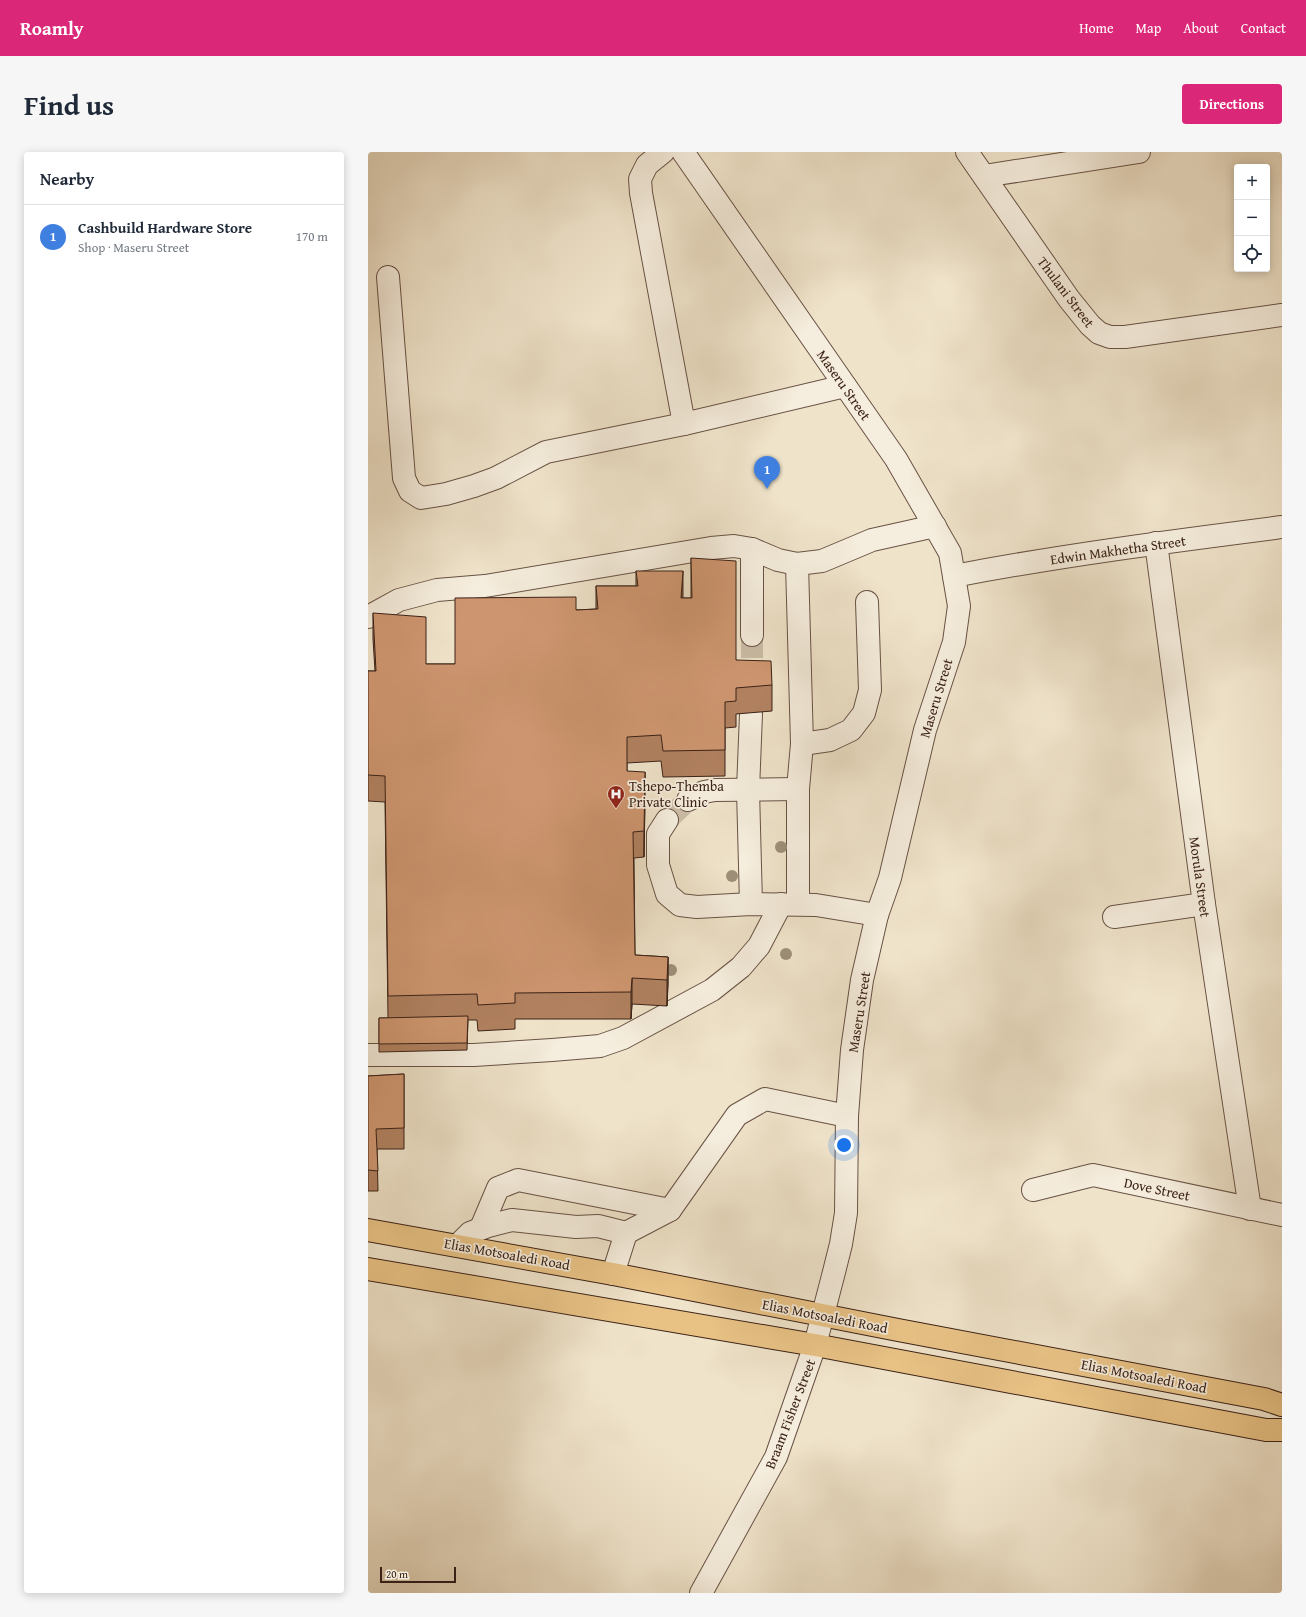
<!DOCTYPE html>
<html lang="en">
<head>
<meta charset="utf-8">
<style>
	body { margin:0; font-family:"Gentium Book Plus",serif; background:#f6f6f7; color:#1f2937 }
	.controls { position:absolute; right:12px; top:12px; display:grid; overflow:hidden; border-radius:4px; box-shadow:0 2px 10px #0003 }
	.controls button { width:36px; height:36px; display:grid; place-items:center; padding:0; border:0; border-bottom:1px solid #e0e1e3; background:#fff; color:#1f2937; font:20px sans-serif }
	.scale { position:absolute; left:12px; bottom:10px; width:76px; box-sizing:border-box; padding-left:4px; border:2px solid #3b2217; border-top:0; font-size:11px; line-height:14px; white-space:nowrap; color:#3b2217; -webkit-text-stroke:3px #f5eddd; paint-order:stroke }
	.you { position:absolute; left:476px; top:993px; width:14px; height:14px; margin:-10px; border:3px solid #fff; border-radius:50%; background:#1a73e8; box-shadow:0 0 0 6px #1a73e833 }
	.badge { display:grid; place-items:center; width:26px; height:26px; border-radius:50%; background:#db2777; color:#fff; font-size:13px; font-weight:700 }
	.pin { position:absolute; translate:-50% -33px; filter:drop-shadow(0 1px 2px #0008) }
	.pin::after { content:''; position:absolute; top:21px; width:14px; height:12px; background:inherit; clip-path:polygon(0 0,100% 0,50% 100%) }
	.list { margin:0; padding:0; list-style:none }
	h2 { display:flex; justify-content:space-between; align-items:center; height:52px; margin:0; padding:0 16px; font-size:17px }
	h2 small { font-size:13px; font-weight:400; color:#747a83 }
	.list li { display:grid; grid-template-columns:26px 1fr auto; gap:12px; align-items:center; box-sizing:border-box; height:64px; padding:0 16px; border-top:1px solid #e0e1e3 }
	.list b { display:block; font-size:15px; white-space:nowrap }
	.list p { margin:0; font-size:13px; white-space:nowrap; color:#747a83 }
	.list em { font-size:13px; font-style:normal; color:#747a83 }
	.icon { flex:none; width:22px; height:22px; fill:none; stroke:currentColor; stroke-width:2; stroke-linecap:round; stroke-linejoin:round }
	.map { position:relative; flex:none; width:914px; height:1441px; overflow:hidden; border-radius:4px }
	header { display:flex; align-items:center; gap:24px; box-sizing:border-box; height:56px; padding:0 20px; background:#db2777; color:#fff }
	header strong { font-size:19px }
	nav { display:flex; gap:22px; margin-inline-start:auto; font-size:14px }
	.intro { display:flex; align-items:center; justify-content:space-between; box-sizing:border-box; height:96px; padding:0 24px }
	h1 { margin:0; font-size:28px }
	.button { padding:10px 18px; border-radius:4px; background:#db2777; color:#fff; font-size:14px; font-weight:700 }
	main { display:flex; gap:24px; padding:0 24px }
	aside { flex:1; background:#fff; border-radius:4px; box-shadow:0 2px 10px #0003 }
	.map>svg:first-child { display:block }
	.lines { fill:none; stroke-linecap:round; stroke-linejoin:round }
	.minor-tunnel { stroke:#cbbca6; stroke-width:22; stroke-dasharray:22 11; stroke-linecap:butt }
	.minor-casing { stroke:#685244; stroke-width:24 }
	.major-casing { stroke:#3b2217; stroke-width:24 }
	.minor { stroke:#f5eddd; stroke-width:22 }
	.major { stroke:#e8c285; stroke-width:22 }
	.tree { fill:#9e8f79 }
	.wall { fill:#b18160; stroke:#3b2217 }
	.shaded-wall { fill:#90694e; stroke:#3b2217 }
	.building { fill:#ce9670; stroke:#3b2217 }
	.labels { text-anchor:middle; dominant-baseline:central; stroke-width:3.5; stroke-linejoin:round; paint-order:stroke }
	.street-label { font-size:14px; fill:#3b2217; stroke:#f5eddd }
	.poi-label { font-size:14px; fill:#3b2217; stroke:#f5eddd; text-anchor:start }
</style>
</head>
<body>
<header>
<strong>Roamly</strong>
<nav><a>Home</a><a>Map</a><a>About</a><a>Contact</a></nav>
</header>
<div class="intro"><h1>Find us</h1><a class="button">Directions</a></div>
<main>
<aside>
<h2>Nearby<small></small></h2>
<ul class="list">
<li><span class="badge" style="background:#3f7fe0">1</span><div><b>Cashbuild Hardware Store</b><p>Shop · Maseru Street</p></div><em>170 m</em></li>
</ul>
</aside>
<div class="map">
<svg width="914" height="1441" viewBox="0 0 914 1441">
	<rect width="100%" height="100%" fill="#efe3ca"/>
	<filter id="stains"><feTurbulence type="fractalNoise" baseFrequency=".005" numOctaves="4"/><feColorMatrix values="0 0 0 0 .2 0 0 0 0 .09 0 0 0 0 .02 0 0 0 .5 -.17"/></filter>
	<radialGradient id="worn" r=".72"><stop offset=".6" stop-color="#630" stop-opacity="0"/><stop offset="1" stop-color="#630" stop-opacity=".3"/></radialGradient>
	<g class="lines">
		<g class="minor-tunnel">
			<path d="M384 539V483"/>
			<path d="M299 668 320 648"/>
		</g>
		<defs>
			<g id="minor">
				<path d="M295 0 279 13 272 27 273 41 316 272"/>
				<path d="M315 0 528 307 582 401 591 454 586 490 557 578 522 726 509 763 494 828 484 898 479 964 478 1061 473 1092 466 1120 447 1193 408 1305 333 1441"/>
				<path d="M599 0 701 147 722 173 731 181 742 185H757L914 163"/>
				<path d="M616 24 771 0"/>
				<path d="M20 125 36 326 42 339 53 346 78 342 106 334 128 326 178 300 316 272 477 234"/>
				<path d="M788 391 836 752 882 1057"/>
				<path d="M429 412 434 592 430 637V752"/>
				<path d="M586 424C695 403 805 389 914 375"/>
				<path d="M0 465 31 448 69 438 117 434 343 396 366 394 384 397"/>
				<path d="M384 483V397L410 408 429 412 454 409 504 388 567 374"/>
				<path d="M434 592 462 588 483 578 496 561 502 538 499 450"/>
				<path d="M320 648 336 640 347 638 430 637"/>
				<path d="M299 668 290 682V713L299 742 312 753 329 755 383 752 448 753 509 763"/>
				<path d="M383 752 380 638 383 562"/>
				<path d="M746 765 836 752"/>
				<path d="M0 903H106L184 898 232 894 255 886 344 838 373 815 391 794 413 752"/>
				<path d="M665 1038 725 1023 914 1063"/>
				<path d="M113 1076 130 1036 150 1028 302 1058"/>
				<path d="M90 1093 102 1081 120 1074 144 1068 208 1075 230 1074 258 1081 302 1058 369 963 397 947 479 964"/>
				<path d="M245 1122 258 1081"/>
			</g>
			<g id="major">
				<path d="M0 1078 245 1122 530 1178 896 1247 914 1253"/>
				<path d="M0 1117 447 1193 898 1278H914"/>
			</g>
		</defs>
		<use href="#minor" class="minor-casing"/>
		<use href="#major" class="major-casing"/>
		<use href="#minor" class="minor"/>
		<use href="#major" class="major"/>
	</g>
	<g class="tree">
		<circle cx="413" cy="695" r="6"/>
		<circle cx="364" cy="724" r="6"/>
		<circle cx="418" cy="802" r="6"/>
		<circle cx="303" cy="818" r="6"/>
	</g>
	<g class="wall">
		<path d="M323 406 368 508 404 533V559L368 562V575L357 576V624L295 625 293 609 259 611V619L277 646 276 705 266 706 267 803 300 805V831L299 854 264 852 263 867H147V877L110 879 109 868H100L99 898 11 900V866H20L17 650 0 649V519H7L5 487V461L58 512H87L208 458 228 457V434H268V419L315 446H323Z"/>
		<path d="M36 922V997H9L10 1039H0V924Z"/>
	</g>
	<g class="shaded-wall">
		<path d="M315 419V445L313 472V446Z"/>
		<path d="M277 620V646L276 705V679Z"/>
		<path d="M300 805V831L299 854V828Z"/>
		<path d="M264 826V852L263 867V840Z"/>
	</g>
	<g class="building">
		<path d="M323 406 368 409V508L403 509 404 533 368 536V549L357 550V598L295 599 293 583 259 585V619L277 620 276 679 265 680 267 803 300 805 299 828 264 826 263 840 147 841V851L110 853 109 842 20 844 17 624 0 623V519H8L5 461 58 465V512H87V446L208 445V458L230 457 228 434H270L268 419H315L313 446H324Z"/>
		<path d="M100 864 99 891 11 892V866Z"/>
		<path d="M36 922V976L8 977 10 1019 0 1018V924Z"/>
	</g>
	<defs>
		<symbol id="hospital-pin" viewBox="-11 -11 22 30"><path d="M0 17L-7.5 6A9.5 9.5 0 1 1 7.5 6Z" fill="#8f2418" stroke="#f5eddd"/><path d="M-5-5h3v3.5h4V-5h3V5h-3V1.5h-4V5h-3Z" fill="#fff"/></symbol>
	</defs>
	<g fill-rule="evenodd">
		<use href="#hospital-pin" x="238" y="632" width="20" height="27"/>
	</g>
	<g class="labels">
		<g class="street-label">
			<text transform="translate(698 140) rotate(53)">Thulani Street</text>
			<text transform="translate(476 233) rotate(55)">Maseru Street</text>
			<text transform="translate(750 398) rotate(-8)">Edwin Makhetha Street</text>
			<text transform="translate(568 546) rotate(-73)">Maseru Street</text>
			<text transform="translate(832 725) rotate(82)">Morula Street</text>
			<text transform="translate(491 860) rotate(-81)">Maseru Street</text>
			<text transform="translate(789 1037) rotate(12)">Dove Street</text>
			<text transform="translate(139 1102) rotate(10)">Elias Motsoaledi Road</text>
			<text transform="translate(457 1164) rotate(11)">Elias Motsoaledi Road</text>
			<text transform="translate(776 1224) rotate(11)">Elias Motsoaledi Road</text>
			<text transform="translate(422 1262) rotate(-69)">Braam Fisher Street</text>
		</g>
		<g class="poi-label">
			<text x="261" y="634">Tshepo-Themba<tspan x="261" dy="16">Private Clinic</tspan></text>
		</g>
	</g>
	<rect width="100%" height="100%" filter="url(#stains)"/>
	<rect width="100%" height="100%" fill="url(#worn)"/>
</svg>
<div class="controls">
<button>+</button>
<button>−</button>
<button><svg class="icon" aria-label="locate" viewBox="0 0 24 24"><circle cx="12" cy="12" r="6"/><path d="M12 2v4M12 18v4M2 12h4M18 12h4"/></svg></button>
</div>
<div class="scale">20 m</div>
<div class="you"></div>
<div class="pin badge" style="left:399px;top:337px;background:#3f7fe0">1</div>
</div>
</main>
</body>
</html>
